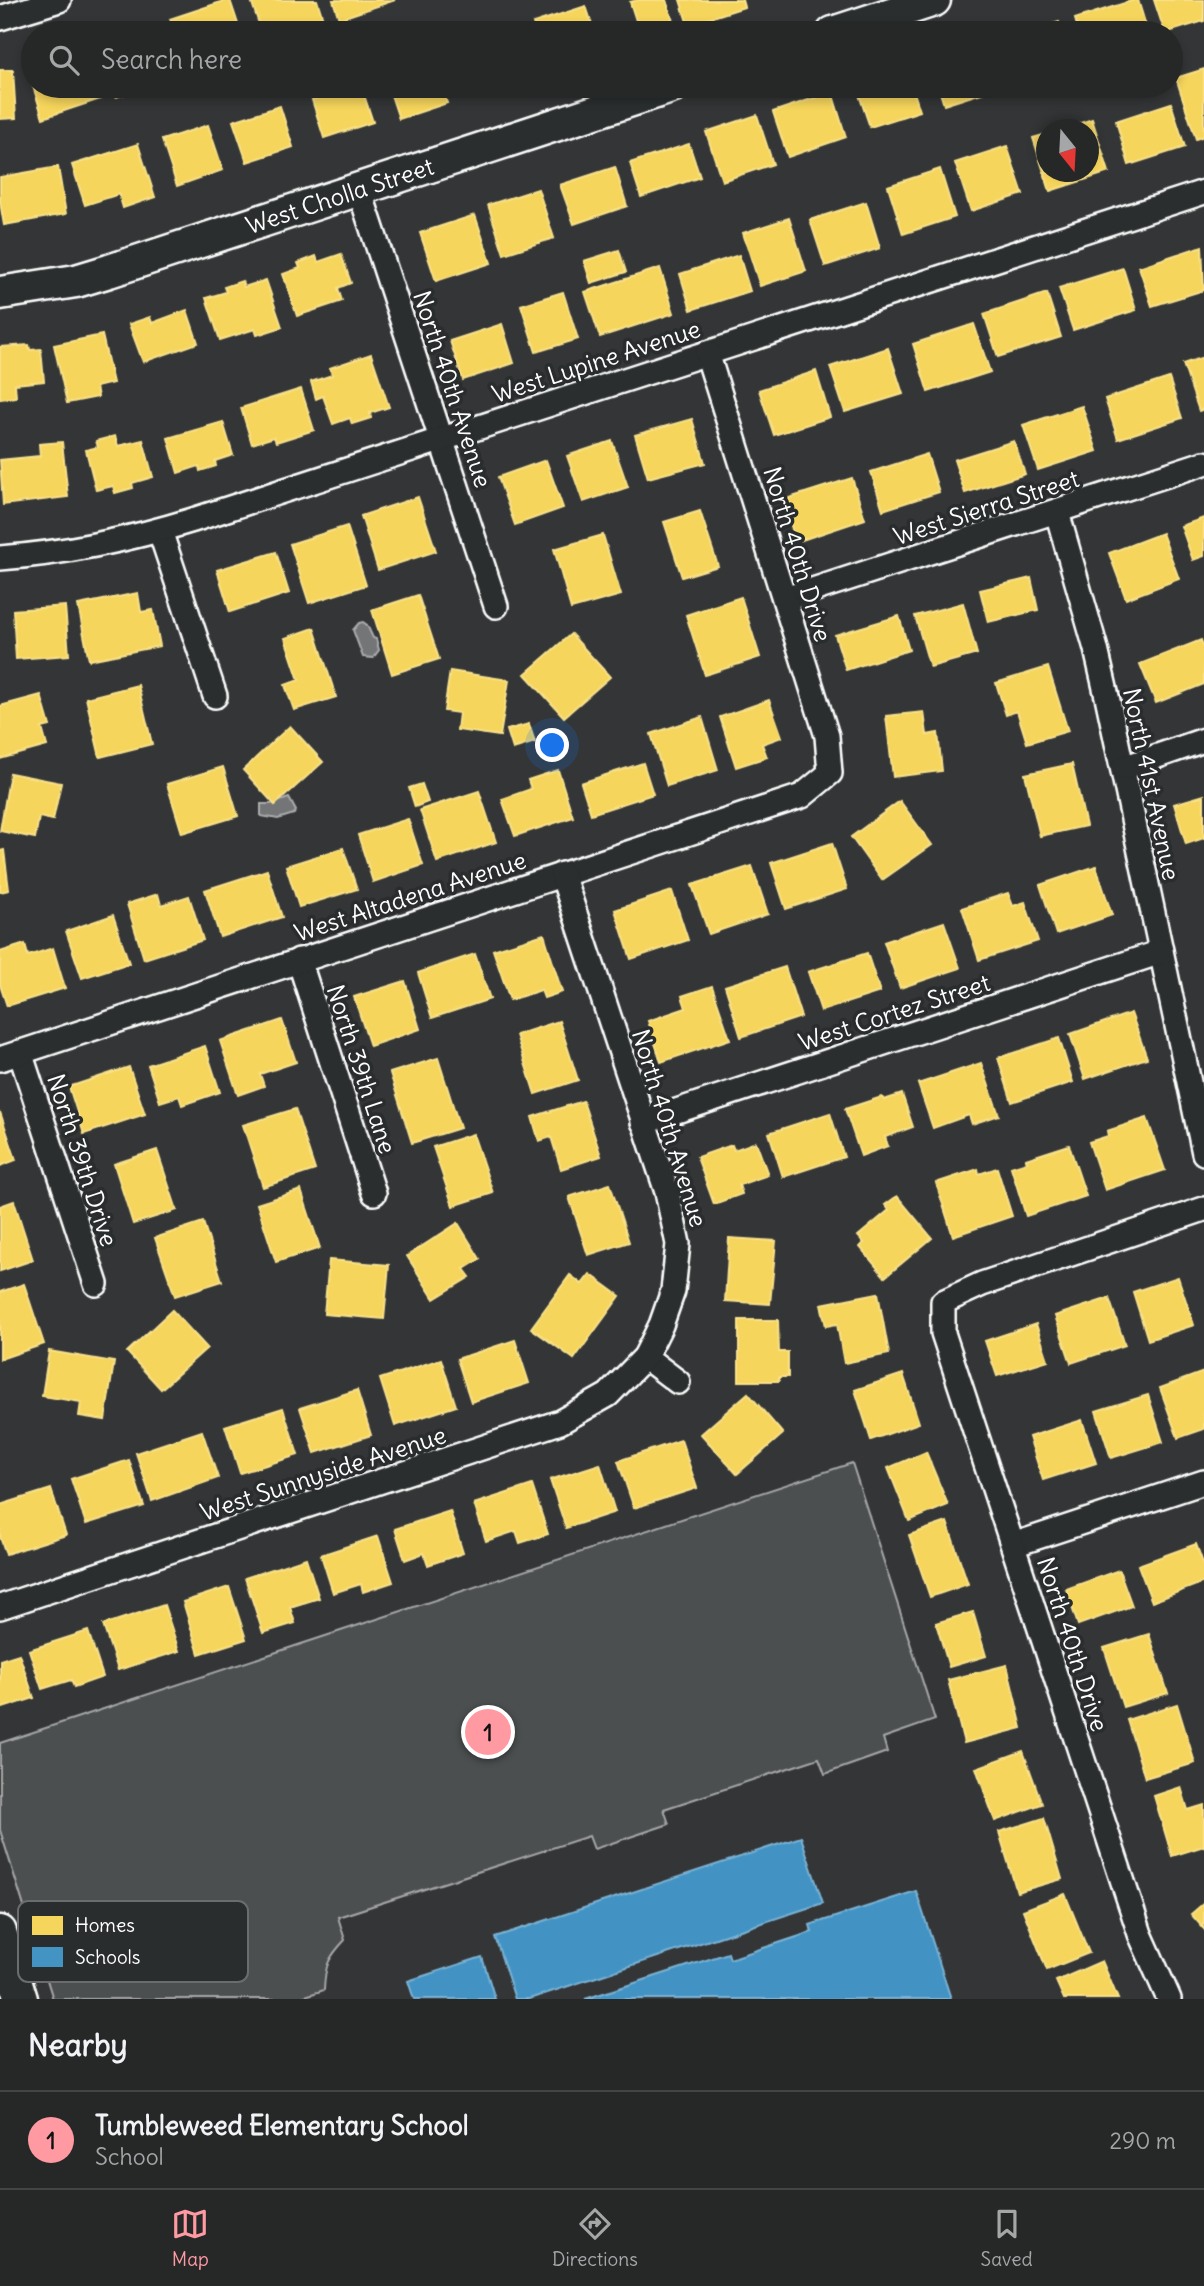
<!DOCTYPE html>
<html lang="en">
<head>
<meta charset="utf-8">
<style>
	body { margin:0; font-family:Delius,sans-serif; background:#2e3030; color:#f1f3f6 }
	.compass { position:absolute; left:1036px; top:119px; width:63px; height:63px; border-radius:50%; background:#262828; box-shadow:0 4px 10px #0003; rotate:162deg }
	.you { position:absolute; left:553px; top:746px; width:24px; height:24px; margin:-18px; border:5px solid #fff; border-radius:50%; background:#1a73e8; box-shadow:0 0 0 10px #1a73e833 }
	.badge { display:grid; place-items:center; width:46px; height:46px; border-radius:50%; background:#ff9aa2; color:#111; font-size:23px; font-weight:700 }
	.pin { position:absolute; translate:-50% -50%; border:4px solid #fff; box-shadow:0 2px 7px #0006 }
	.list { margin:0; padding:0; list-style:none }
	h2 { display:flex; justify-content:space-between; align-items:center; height:91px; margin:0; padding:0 28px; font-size:30px }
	h2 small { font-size:23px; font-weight:400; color:#a4a6a8 }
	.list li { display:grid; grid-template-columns:46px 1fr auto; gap:21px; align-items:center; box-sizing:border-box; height:98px; padding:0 28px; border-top:2px solid #424445 }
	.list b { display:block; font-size:26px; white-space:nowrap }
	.list p { margin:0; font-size:23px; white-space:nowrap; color:#a4a6a8 }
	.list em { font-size:23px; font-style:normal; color:#a4a6a8 }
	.icon { flex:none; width:38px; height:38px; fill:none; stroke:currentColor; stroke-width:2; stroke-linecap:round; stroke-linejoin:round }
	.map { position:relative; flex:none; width:1204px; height:1999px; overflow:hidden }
	.search { position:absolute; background:#262828; box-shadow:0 4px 10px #0003; left:21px; right:21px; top:21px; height:77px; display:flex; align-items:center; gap:18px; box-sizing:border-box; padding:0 24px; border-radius:38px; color:#a4a6a8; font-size:26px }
	.sheet { height:189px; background:#262828 }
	nav { display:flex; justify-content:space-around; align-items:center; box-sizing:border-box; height:98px; border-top:2px solid #424445; background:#262828; font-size:19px; color:#a4a6a8 }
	nav a { display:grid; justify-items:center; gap:4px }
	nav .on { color:#ff9aa2 }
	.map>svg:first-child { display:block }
	.green { fill:#4c4f50; stroke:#a6a7a8; stroke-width:2 }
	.water { fill:#737576; stroke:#abacad; stroke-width:2 }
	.homes { fill:#f6d55c; stroke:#f9e28d; stroke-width:2 }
	.schools { fill:#4393c3; stroke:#7bb3d5; stroke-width:2 }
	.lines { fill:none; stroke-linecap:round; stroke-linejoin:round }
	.street-casing { stroke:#fff; stroke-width:28 }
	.secondary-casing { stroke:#fff; stroke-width:37 }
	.street { stroke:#2a2d2e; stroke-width:23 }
	.secondary { stroke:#2a2d2e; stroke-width:32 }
	.labels { text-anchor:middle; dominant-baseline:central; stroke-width:7; stroke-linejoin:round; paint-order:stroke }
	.street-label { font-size:24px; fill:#fff; stroke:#2a2d2e }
	.key { fill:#2a2d2e; stroke:#6a6c6d; stroke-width:2 }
	.key-label { font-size:19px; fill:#fff }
</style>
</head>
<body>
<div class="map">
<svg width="1204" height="1999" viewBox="0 0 1204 1999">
	<rect width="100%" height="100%" fill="#333536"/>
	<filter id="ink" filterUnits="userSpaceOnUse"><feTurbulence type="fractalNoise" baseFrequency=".0143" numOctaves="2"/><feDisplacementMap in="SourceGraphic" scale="14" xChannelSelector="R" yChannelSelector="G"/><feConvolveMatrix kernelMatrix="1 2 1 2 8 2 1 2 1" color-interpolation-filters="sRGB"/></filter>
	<g filter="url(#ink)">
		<path class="green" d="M852 1463 935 1720 883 1738 887 1752 825 1774 819 1758 664 1809 669 1824 594 1849 589 1836 338 1917 345 1940C328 1958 325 1965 324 1990L296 1999H53L0 1830V1743Z"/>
		<g class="water">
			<path d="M363 622 367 625 373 638 376 639 379 650 373 658 363 657 353 630 359 623Z"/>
			<path d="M289 798 296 811 294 814 278 819 261 816V804H271Z"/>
		</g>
		<g class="homes">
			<path d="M227 0H230L241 33H175L170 19Z"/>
			<path d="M251 0H317L324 22 288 33H262Z"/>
			<path d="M333 0H395L339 19Z"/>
			<path d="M638 0H666L677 33H640L630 2Z"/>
			<path d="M680 0H742L744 7 688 25Z"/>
			<path d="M1134 0H1138L1146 26 1125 33H1079L1075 19Z"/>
			<path d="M1154 0H1204V21L1165 33Z"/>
			<path d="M586 6 595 33H537L533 23Z"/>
			<path d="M1059 22 1063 33H1023Z"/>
			<path d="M33 65V86H99L103 98 43 118 27 67Z"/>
			<path d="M1204 69V136L1196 139 1176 78Z"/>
			<path d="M0 70H13L16 118 0 119Z"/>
			<path d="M113 86H151L116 97Z"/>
			<path d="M355 86H361L373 122 324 138 312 100Z"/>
			<path d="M388 86H441L447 103 399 119Z"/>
			<path d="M856 86H912L920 111 870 127Z"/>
			<path d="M938 86H990L991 90 944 105Z"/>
			<path d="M832 92 846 137 788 157 773 112Z"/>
			<path d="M1171 103 1185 147 1129 165 1116 121Z"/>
			<path d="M280 106 293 147 247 162 233 121Z"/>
			<path d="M757 115 773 164 722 181 706 132Z"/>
			<path d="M1092 119 1109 172 1050 191 1033 138 1046 134V172H1088V130H1060Z"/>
			<path d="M208 125 223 170 177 186 162 140Z"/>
			<path d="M138 144 155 197 123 208 119 194 85 205 72 165Z"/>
			<path d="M689 144 700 177 641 197 630 163Z"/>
			<path d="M1007 146 1023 194 971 211 955 163Z"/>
			<path d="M58 167 66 214 4 225 0 202V177Z"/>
			<path d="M615 167 627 206 574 224 560 185Z"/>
			<path d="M940 169 955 217 903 234 888 186Z"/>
			<path d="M538 189 554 238 504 254 488 205Z"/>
			<path d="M866 202 880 248 825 266 810 220Z"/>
			<path d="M475 215 491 263 436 281 420 233Z"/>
			<path d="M789 218 806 271 760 286 743 233Z"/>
			<path d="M1202 246 1204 290 1152 306 1139 267Z"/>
			<path d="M619 250 626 272 591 283 584 261Z"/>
			<path d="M341 254 351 283 338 288 342 301 297 316 283 274 300 268 298 263 316 256 318 262Z"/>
			<path d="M739 255 750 291 691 310 680 274Z"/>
			<path d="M660 268 674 313 600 337 585 292Z"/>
			<path d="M1123 268 1136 310 1073 330 1059 288Z"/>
			<path d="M266 280 282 327 257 335 255 329 220 340 206 298 226 292 224 287 242 281 244 287Z"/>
			<path d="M563 292 578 339 536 352 521 305Z"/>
			<path d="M1047 293 1061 337 998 357 984 314Z"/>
			<path d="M187 310 198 343 143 362 129 324 150 317 152 323Z"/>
			<path d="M502 324 514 363 463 380 450 341Z"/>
			<path d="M974 324 990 372 928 392 913 344Z"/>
			<path d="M102 335 113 383 96 387 98 397 67 403 54 345Z"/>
			<path d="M29 345 30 350 41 349 44 381 15 384 16 397 0 399V347Z"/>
			<path d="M888 348 903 394 845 412 830 367Z"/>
			<path d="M371 354 389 407 370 413 371 418 352 424 350 418 333 424 323 396 316 399 311 382 332 375 330 368Z"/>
			<path d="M1204 357V409L1199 411 1183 364Z"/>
			<path d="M816 371 830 417 774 435 759 390Z"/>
			<path d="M1169 378 1182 418 1118 439 1105 399Z"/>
			<path d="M301 389 314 430 276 442 274 437 252 444 241 408Z"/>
			<path d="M1082 406 1097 451 1038 470 1023 425Z"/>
			<path d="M692 419 705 463 648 478 635 435Z"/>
			<path d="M223 422 233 455 215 461 216 466 200 471 199 466 178 473 168 438Z"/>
			<path d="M115 436 118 446 143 440 153 477 132 483 133 488 115 493 113 486 96 490 86 450 98 447 96 441Z"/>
			<path d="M612 441 628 487 583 502 567 456Z"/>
			<path d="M1014 441 1025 474 965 493 954 460Z"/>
			<path d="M62 442 68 497 3 505 0 460 40 456 39 444Z"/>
			<path d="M927 454 939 492 883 510 871 472Z"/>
			<path d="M546 460 563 508 515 525 498 477Z"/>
			<path d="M852 478 865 519 796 542 783 500Z"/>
			<path d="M418 497 436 551 378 570 361 516Z"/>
			<path d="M700 511 718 566 682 577 664 522Z"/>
			<path d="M1204 518V556L1193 560 1181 526Z"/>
			<path d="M347 526 366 585 309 603 290 544Z"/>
			<path d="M1162 533 1179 579 1126 599 1109 553Z"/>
			<path d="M603 535 621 595 571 609 554 549Z"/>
			<path d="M276 552 289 593 230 612 217 570Z"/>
			<path d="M1031 578 1038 610 988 622 980 590Z"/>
			<path d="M138 593 141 612 153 610 160 646 89 660 78 605Z"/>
			<path d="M418 595 439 659 392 674 372 610Z"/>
			<path d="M741 597 760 657 705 675 686 615Z"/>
			<path d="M963 603 977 654 930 667 915 616Z"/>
			<path d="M65 606 69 655 16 659 13 610Z"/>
			<path d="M899 616 909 650 846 670 835 635Z"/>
			<path d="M314 628 336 697 294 710 285 685 299 680 285 638Z"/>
			<path d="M571 634 610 677 564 717 525 674Z"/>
			<path d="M1201 640 1204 648V684L1156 703 1140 664Z"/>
			<path d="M1048 667 1068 731 1027 743 1017 711 1006 715 996 683Z"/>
			<path d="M450 671 509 680 500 736 457 730 459 713 444 711Z"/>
			<path d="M138 685 152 744 100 757 86 698Z"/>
			<path d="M41 695 50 726 42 728 47 746 0 759V706Z"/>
			<path d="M769 700 782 737 762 744 767 757 736 767 720 717Z"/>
			<path d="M924 712 927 735 938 733 942 771 893 777 886 716Z"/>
			<path d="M702 717 718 770 667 786 651 734Z"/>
			<path d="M529 724 535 742 513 749 507 730Z"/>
			<path d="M290 726 323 762 275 805 243 770Z"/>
			<path d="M643 763 653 794 591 814 581 783Z"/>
			<path d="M1072 764 1086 826 1040 836 1025 774Z"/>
			<path d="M223 767 238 816 182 833 167 784Z"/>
			<path d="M558 770 573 817 515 836 502 799 531 789 528 780Z"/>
			<path d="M10 773 61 783 53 820 39 817 35 838 0 831Z"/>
			<path d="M422 784 428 802 415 807 409 788Z"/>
			<path d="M479 791 496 842 437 862 420 810Z"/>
			<path d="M1204 795V838L1186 844 1174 804Z"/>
			<path d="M900 801 932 845 882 880 851 837Z"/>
			<path d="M408 819 423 865 373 882 358 835Z"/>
			<path d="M832 843 847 889 786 909 771 863Z"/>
			<path d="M343 848 357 889 299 907 286 866Z"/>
			<path d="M4 850 9 890 0 892V851Z"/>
			<path d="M752 866 768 914 709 934 692 885Z"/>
			<path d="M1096 866 1112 915 1056 934 1040 885Z"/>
			<path d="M267 870 282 917 220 937 205 890Z"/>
			<path d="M672 891 688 940 631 959 615 910Z"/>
			<path d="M1008 893 1013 906 1025 902 1038 941 979 960 962 908Z"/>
			<path d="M158 894 161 905 189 896 203 940 144 959 127 904Z"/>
			<path d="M113 915 129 963 82 978 66 931Z"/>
			<path d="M944 922 960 968 900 988 884 942Z"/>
			<path d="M544 934 562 992 544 998 541 990 510 1000 493 950Z"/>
			<path d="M25 944 28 956 53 948 65 988 7 1006 0 985V952Z"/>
			<path d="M867 953 880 992 821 1011 808 972Z"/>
			<path d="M475 954 490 999 432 1018 418 973Z"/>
			<path d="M785 967 801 1017 741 1037 725 986Z"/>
			<path d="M405 981 420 1029 370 1046 354 997Z"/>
			<path d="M712 986 730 1039 661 1062 648 1021 686 1008 682 996Z"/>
			<path d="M1131 1013 1147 1058 1085 1079 1070 1034Z"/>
			<path d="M282 1020 296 1062 260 1074 264 1086 238 1095 220 1041Z"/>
			<path d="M559 1021 578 1080 535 1094 516 1035Z"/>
			<path d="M1059 1038 1073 1082 1012 1102 998 1058Z"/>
			<path d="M205 1046 220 1092 182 1105 179 1096 160 1102 148 1065Z"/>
			<path d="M438 1058 460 1128 412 1143 390 1073Z"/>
			<path d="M981 1063 999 1115 972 1124 969 1115 933 1128 918 1084Z"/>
			<path d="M129 1067 145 1114 84 1134 69 1087Z"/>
			<path d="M902 1094 913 1127 885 1137 888 1146 861 1156 845 1109 882 1097 884 1100Z"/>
			<path d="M583 1101 601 1156 561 1169 551 1137 539 1141 532 1117Z"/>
			<path d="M295 1109 315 1170 263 1187 243 1125Z"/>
			<path d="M0 1112 16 1160 0 1166Z"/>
			<path d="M830 1113 844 1157 783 1177 769 1133Z"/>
			<path d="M1147 1118 1165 1170 1105 1190 1089 1142 1108 1136 1107 1131Z"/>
			<path d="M473 1134 493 1193 453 1206 433 1147Z"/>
			<path d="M756 1142 768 1175 739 1185 742 1194 714 1204 697 1157 732 1145 734 1150Z"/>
			<path d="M1069 1145 1086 1196 1026 1216 1011 1167 1027 1162 1026 1159Z"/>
			<path d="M157 1150 177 1210 133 1224 114 1164Z"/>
			<path d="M997 1168 1012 1216 953 1236 936 1183 978 1169 979 1174Z"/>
			<path d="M610 1184 629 1242 588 1255 569 1197Z"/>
			<path d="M301 1190 320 1248 276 1262 257 1204Z"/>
			<path d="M897 1196 932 1238 885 1277 860 1247 864 1243 858 1236 889 1210 885 1205Z"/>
			<path d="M14 1201 33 1260 0 1271V1206Z"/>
			<path d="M203 1222 222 1281 175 1296 155 1238Z"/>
			<path d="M458 1223 480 1259 464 1269 470 1277 434 1299 407 1256Z"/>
			<path d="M729 1238 776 1241 770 1304 725 1301Z"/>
			<path d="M329 1260 389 1265 384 1319 324 1314Z"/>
			<path d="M590 1274 620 1296 574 1359 531 1328 570 1275 582 1284Z"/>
			<path d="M1178 1277 1194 1325 1148 1340 1133 1292Z"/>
			<path d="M24 1284 44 1344 0 1359V1292Z"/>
			<path d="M878 1293 889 1354 844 1363 837 1324 826 1326 821 1304Z"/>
			<path d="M1109 1298 1125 1345 1071 1363 1055 1316Z"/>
			<path d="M172 1310 207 1348 161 1389 127 1352Z"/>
			<path d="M739 1320H778L779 1352H788V1377H779V1381H739Z"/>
			<path d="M1036 1324 1048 1360 997 1376 985 1341Z"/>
			<path d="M515 1340 529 1383 471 1402 457 1359Z"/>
			<path d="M49 1351 114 1362 105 1420 79 1416 81 1402 42 1396Z"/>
			<path d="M441 1359 456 1406 395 1426 380 1379Z"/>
			<path d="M1204 1372V1429L1178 1438 1160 1388Z"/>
			<path d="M903 1374 919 1423 871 1440 855 1390Z"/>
			<path d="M357 1390 371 1435 315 1453 300 1408Z"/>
			<path d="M748 1393 783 1434 737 1474 701 1434Z"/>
			<path d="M1148 1395 1163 1442 1111 1458 1096 1411Z"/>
			<path d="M283 1408 298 1455 240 1473 225 1426Z"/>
			<path d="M1082 1420 1096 1463 1043 1480 1029 1437Z"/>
			<path d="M202 1431 218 1478 152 1501 136 1453Z"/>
			<path d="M681 1440 697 1488 634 1508 618 1461Z"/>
			<path d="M926 1452 948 1505 909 1521 888 1468Z"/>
			<path d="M129 1460 144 1506 86 1524 71 1479Z"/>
			<path d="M600 1464 615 1512 566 1528 550 1480Z"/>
			<path d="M532 1485 548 1534 520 1543 516 1531 486 1541 474 1504Z"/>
			<path d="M51 1489 66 1535 6 1554 0 1537V1505Z"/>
			<path d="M450 1511 463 1553 428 1565 424 1553 405 1560 395 1529Z"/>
			<path d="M947 1522 968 1584 930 1597 909 1535Z"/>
			<path d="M378 1536 393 1582 363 1592 361 1584 333 1593 321 1555Z"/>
			<path d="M1196 1544 1204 1566V1582L1152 1602 1138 1565Z"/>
			<path d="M306 1558 319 1598 290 1607 295 1623 263 1633 245 1578Z"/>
			<path d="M1119 1570 1132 1606 1078 1625 1066 1589Z"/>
			<path d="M229 1587 246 1639 199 1654 183 1602Z"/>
			<path d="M164 1605 179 1651 118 1670 103 1625Z"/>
			<path d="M973 1612 986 1656 949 1667 936 1623Z"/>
			<path d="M88 1631 103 1677 74 1687 71 1680 42 1689 29 1650Z"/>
			<path d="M1149 1634 1168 1693 1123 1707 1104 1648Z"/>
			<path d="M19 1654 34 1698 0 1709V1660Z"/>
			<path d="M1007 1665 1022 1728 964 1743 948 1680Z"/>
			<path d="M1177 1704 1195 1763 1145 1778 1127 1720Z"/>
			<path d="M1023 1751 1042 1804 995 1821 976 1768Z"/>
			<path d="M1181 1787 1188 1810 1204 1805V1846L1172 1856 1154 1796Z"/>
			<path d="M1044 1818 1062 1879 1017 1892 999 1832Z"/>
			<path d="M1065 1894 1089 1953 1047 1970 1023 1910Z"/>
			<path d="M1204 1903V1929L1191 1914Z"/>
			<path d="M1102 1961 1118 1999H1064L1056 1981Z"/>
		</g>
		<g class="schools">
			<path d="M801 1837 823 1903 529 1999H515L495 1937Z"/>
			<path d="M916 1891 951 1999H585L728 1953 730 1959 812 1932 810 1925Z"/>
			<path d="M482 1957 495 1999H414L408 1981Z"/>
		</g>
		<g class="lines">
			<defs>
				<g id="street">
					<path d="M0 18 59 0"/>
					<path d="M359 189 496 606"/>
					<path d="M1057 512 1096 649 1108 701 1204 1153"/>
					<path d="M160 531 215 696"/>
					<path d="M0 558C68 553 128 540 193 520L1204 192"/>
					<path d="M785 599 1204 463"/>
					<path d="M1123 768 1204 740"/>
					<path d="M299 960 374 1193"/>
					<path d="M20 1052 96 1284"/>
					<path d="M0 1059 802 796 830 773 827 736 707 353"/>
					<path d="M643 1122 1161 952"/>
					<path d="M645 1357 678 1382"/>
					<path d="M1013 1545 1204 1482"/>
					<path d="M0 1607 560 1422 608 1395 645 1357 661 1325 673 1291 678 1244 667 1192 562 874"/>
					<path d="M1169 1999 1140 1934 943 1333V1302L982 1284 1204 1209"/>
				</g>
				<g id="secondary">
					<path d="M833 33 934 0"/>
					<path id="s1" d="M0 293 76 281 109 271 674 86"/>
					<path d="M0 1932 21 1999"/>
				</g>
			</defs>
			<use href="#street" class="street-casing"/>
			<use href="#secondary" class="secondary-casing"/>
			<use href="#street" class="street"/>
			<use href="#secondary" class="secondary"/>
		</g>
	</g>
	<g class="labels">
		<g class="street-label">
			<text stroke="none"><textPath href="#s1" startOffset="354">West Cholla Street</textPath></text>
			<text transform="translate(596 361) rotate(-18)">West Lupine Avenue</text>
			<text transform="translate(453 389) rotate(72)">North 40th Avenue</text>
			<text transform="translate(986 507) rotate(-18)">West Sierra Street</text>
			<text transform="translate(798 554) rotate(73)">North 40th Drive</text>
			<text transform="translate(1152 784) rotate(78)">North 41st Avenue</text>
			<text transform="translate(410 896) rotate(-18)">West Altadena Avenue</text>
			<text transform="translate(894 1012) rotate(-18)">West Cortez Street</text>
			<text transform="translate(362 1069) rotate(72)">North 39th Lane</text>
			<text transform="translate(670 1128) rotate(73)">North 40th Avenue</text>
			<text transform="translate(83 1160) rotate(72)">North 39th Drive</text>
			<text transform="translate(323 1473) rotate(-18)">West Sunnyside Avenue</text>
			<text transform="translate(1073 1644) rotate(72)">North 40th Drive</text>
		</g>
	</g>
	<rect x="18" y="1901" width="230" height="81" rx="10" class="key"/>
	<rect x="32" y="1916" width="31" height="19" fill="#f6d55c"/>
	<rect x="32" y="1947" width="31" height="20" fill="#4393c3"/>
	<g class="key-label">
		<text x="75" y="1932">Homes</text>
		<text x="75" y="1964">Schools</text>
	</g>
</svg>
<svg class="compass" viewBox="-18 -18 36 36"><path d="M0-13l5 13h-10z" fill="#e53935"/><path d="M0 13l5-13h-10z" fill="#a4a6a8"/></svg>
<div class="you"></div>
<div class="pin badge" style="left:488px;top:1732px">1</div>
<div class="search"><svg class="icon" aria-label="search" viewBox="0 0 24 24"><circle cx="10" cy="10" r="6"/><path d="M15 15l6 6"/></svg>Search here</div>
</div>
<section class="sheet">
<h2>Nearby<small></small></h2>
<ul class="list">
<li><span class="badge">1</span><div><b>Tumbleweed Elementary School</b><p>School</p></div><em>290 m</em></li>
</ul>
</section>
<nav>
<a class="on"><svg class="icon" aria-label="map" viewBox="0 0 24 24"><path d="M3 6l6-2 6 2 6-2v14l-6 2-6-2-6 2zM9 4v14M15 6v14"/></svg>Map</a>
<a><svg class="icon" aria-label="directions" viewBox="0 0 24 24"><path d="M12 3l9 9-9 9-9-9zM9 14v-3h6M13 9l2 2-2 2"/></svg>Directions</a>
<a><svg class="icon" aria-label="saved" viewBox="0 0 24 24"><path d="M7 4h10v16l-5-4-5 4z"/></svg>Saved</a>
</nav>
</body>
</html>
